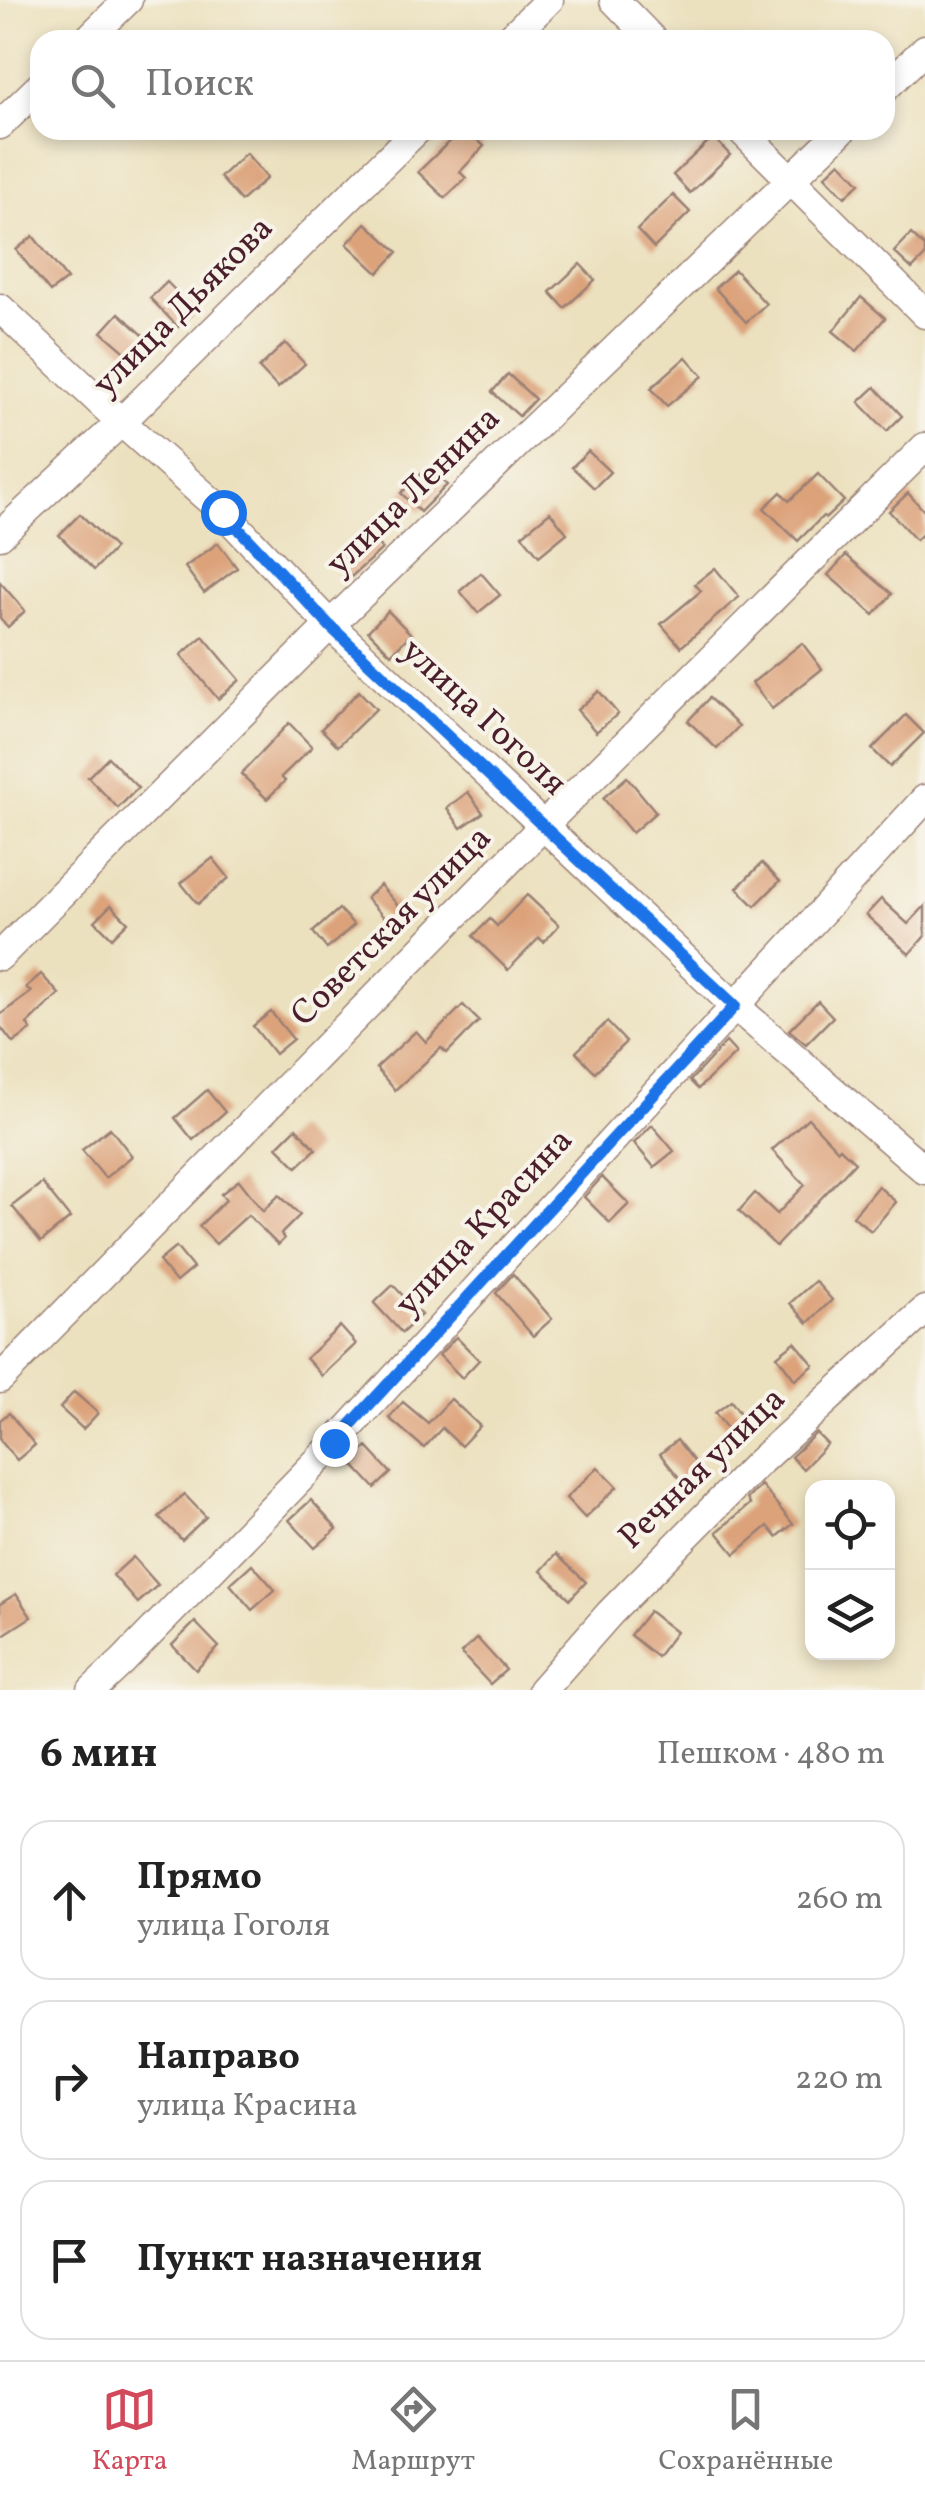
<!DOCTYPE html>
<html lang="ru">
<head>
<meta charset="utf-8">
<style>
	body { margin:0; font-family:Vollkorn,serif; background:#f6f6f6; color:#222 }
	.controls { position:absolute; right:30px; bottom:30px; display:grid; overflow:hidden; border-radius:20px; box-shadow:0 5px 15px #0003 }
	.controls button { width:90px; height:90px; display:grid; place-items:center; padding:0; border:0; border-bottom:2px solid #e0e0e0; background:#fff; color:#222; font:50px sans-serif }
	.stop { position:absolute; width:30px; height:30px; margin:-22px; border:8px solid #1a73e8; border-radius:50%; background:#fff }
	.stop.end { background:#1a73e8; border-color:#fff; box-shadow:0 2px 10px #0008 }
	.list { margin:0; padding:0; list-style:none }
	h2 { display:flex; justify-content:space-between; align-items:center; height:130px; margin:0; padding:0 40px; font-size:42px }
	h2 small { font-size:32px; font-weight:400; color:#767676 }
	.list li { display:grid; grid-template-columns:65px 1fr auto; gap:30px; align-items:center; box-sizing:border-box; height:160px; margin:0 20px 20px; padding:0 20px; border:2px solid #e0e0e0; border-radius:30px }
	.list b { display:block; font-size:38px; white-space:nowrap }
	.list p { margin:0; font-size:32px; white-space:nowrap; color:#767676 }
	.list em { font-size:32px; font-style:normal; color:#767676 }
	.icon { flex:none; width:55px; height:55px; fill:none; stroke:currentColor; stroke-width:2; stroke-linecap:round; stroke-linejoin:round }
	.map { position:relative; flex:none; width:925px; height:1690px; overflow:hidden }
	.search { position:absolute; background:#fff; box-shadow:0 5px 15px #0003; left:30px; right:30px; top:30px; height:110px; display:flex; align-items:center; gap:25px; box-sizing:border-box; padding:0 35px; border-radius:30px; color:#767676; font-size:38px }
	.sheet { height:670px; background:#fff }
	nav { display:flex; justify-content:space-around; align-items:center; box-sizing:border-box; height:140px; border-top:2px solid #e0e0e0; background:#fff; font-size:28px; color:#767676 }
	nav a { display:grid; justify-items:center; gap:5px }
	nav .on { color:#d1495b }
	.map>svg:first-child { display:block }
	.building { fill:#dca27a }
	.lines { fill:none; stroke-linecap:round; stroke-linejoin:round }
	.minor-casing { stroke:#9b8075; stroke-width:31 }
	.minor { stroke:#fff; stroke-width:28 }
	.route { stroke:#1a73e8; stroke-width:12 }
	.labels { text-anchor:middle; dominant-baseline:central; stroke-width:8; stroke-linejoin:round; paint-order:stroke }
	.street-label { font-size:35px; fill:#4a1f2b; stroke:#f7f3e8 }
</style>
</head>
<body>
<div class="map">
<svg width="925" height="1690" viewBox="0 0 925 1690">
	<rect width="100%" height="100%" fill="#f7f3e8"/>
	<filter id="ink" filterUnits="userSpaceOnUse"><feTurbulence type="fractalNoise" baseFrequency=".01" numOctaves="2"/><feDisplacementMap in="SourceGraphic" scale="20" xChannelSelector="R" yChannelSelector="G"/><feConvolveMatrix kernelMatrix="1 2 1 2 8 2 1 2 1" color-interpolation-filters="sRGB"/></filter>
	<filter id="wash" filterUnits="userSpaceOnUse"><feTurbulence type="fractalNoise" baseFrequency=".0048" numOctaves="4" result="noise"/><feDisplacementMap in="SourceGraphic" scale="40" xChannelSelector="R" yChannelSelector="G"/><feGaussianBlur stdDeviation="2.25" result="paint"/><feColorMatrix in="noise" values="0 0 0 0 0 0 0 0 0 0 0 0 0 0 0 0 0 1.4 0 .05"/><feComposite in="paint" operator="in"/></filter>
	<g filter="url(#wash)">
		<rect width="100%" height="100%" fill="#ece1bf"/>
		<g id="blocks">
			<g class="building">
				<path d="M461 130H467L484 146 460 172 466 178 445 198 418 172Z"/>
				<path d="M713 137 730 155 690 193 673 175Z"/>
				<path d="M246 153 267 178 241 201 220 177Z"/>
				<path d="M840 162 860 183 845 197 825 176Z"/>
				<path d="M673 195 690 212 654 248 637 230Z"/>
				<path d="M366 223 398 252 378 273 347 244Z"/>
				<path d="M911 234 925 247V256L912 269 894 252Z"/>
				<path d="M33 236 67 279 50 292 16 250Z"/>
				<path d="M580 264 595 280 565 308 550 292Z"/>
				<path d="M735 270 766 304 746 322 715 288Z"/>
				<path d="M167 282 195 311 178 327 150 298Z"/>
				<path d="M861 297 885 318 857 351 833 331Z"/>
				<path d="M119 313 153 344 137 362 102 332Z"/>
				<path d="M285 343 305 364 278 388 259 368Z"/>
				<path d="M686 357 703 376 667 406 651 388Z"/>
				<path d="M508 374 535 399 519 416 492 392Z"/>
				<path d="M875 387 902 416 887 431 859 402Z"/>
				<path d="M588 451 610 472 594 488 572 467Z"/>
				<path d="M429 467 447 485 420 512 401 493Z"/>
				<path d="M818 474 844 501 826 518 823 516 798 541 764 508 781 492 789 501Z"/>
				<path d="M908 493 925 512V532L916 540 889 511Z"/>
				<path d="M550 512 567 533 539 556 522 535Z"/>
				<path d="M80 514 115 548 94 570 59 535Z"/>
				<path d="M366 531 382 549 351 577 335 559Z"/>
				<path d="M218 543 237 568 204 593 185 567Z"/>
				<path d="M846 555 892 594 874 615 828 575Z"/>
				<path d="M715 568 739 597 681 647 661 624 701 591 695 584Z"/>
				<path d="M481 573 500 595 478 613 460 591Z"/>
				<path d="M0 582 25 611 8 627 0 618Z"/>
				<path d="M388 611 411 634 391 654 368 631Z"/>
				<path d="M203 636 240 680 218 699 181 655Z"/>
				<path d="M802 643 822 669 772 709 752 683Z"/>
				<path d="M359 691 376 709 338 746 321 729Z"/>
				<path d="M599 691 618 714 596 732 577 710Z"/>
				<path d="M709 698 739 726 717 749 688 721Z"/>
				<path d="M906 715 924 733 890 767 872 749Z"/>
				<path d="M289 723 312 747 281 777 285 781 267 799 241 774Z"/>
				<path d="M108 757 138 788 118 808 88 777Z"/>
				<path d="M627 777 656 812 632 833 603 798Z"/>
				<path d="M468 792 483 813 461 828 447 808Z"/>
				<path d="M213 858 229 878 198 904 181 883Z"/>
				<path d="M762 863 780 881 755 906 737 888Z"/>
				<path d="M380 885 409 918 396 930 366 898Z"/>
				<path d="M527 895 559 925 544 942 539 938 508 970 473 936 490 919 497 926Z"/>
				<path d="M881 899 908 924 925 906V936L909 954 866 915Z"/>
				<path d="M111 905 128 922 112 938 95 921Z"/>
				<path d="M339 909 354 925 327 949 313 932Z"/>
				<path d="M41 974 59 994 27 1024 31 1030 13 1043 0 1026V1015L31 992 26 987Z"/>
				<path d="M818 1001 833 1017 806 1044 789 1030Z"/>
				<path d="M463 1005 479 1021 447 1053 441 1048 395 1090 376 1068 416 1031 426 1042Z"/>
				<path d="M271 1012 293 1039 275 1054 253 1026Z"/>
				<path d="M607 1022 626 1042 595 1072 576 1052Z"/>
				<path d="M726 1042 736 1053 698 1089 690 1081Z"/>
				<path d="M207 1090 225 1112 193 1140 175 1118Z"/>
				<path d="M808 1118 838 1150 840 1148 855 1162 776 1246 739 1211 755 1193 777 1214 805 1185 772 1150Z"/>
				<path d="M652 1125 674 1151 654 1167 634 1143Z"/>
				<path d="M110 1128 132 1156 105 1178 82 1150Z"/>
				<path d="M296 1128 316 1149 297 1167 277 1147Z"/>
				<path d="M602 1177 629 1204 610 1223 584 1197Z"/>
				<path d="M239 1180 263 1211 279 1195 300 1215 281 1234 284 1239 278 1245 248 1215 216 1244 199 1226 226 1200 221 1194Z"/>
				<path d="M42 1183 70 1218 41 1242 12 1206Z"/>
				<path d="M878 1186 896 1202 871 1231 853 1216Z"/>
				<path d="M176 1247 193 1268 176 1282 159 1261Z"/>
				<path d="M513 1274 552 1319 533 1336 496 1293Z"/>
				<path d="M815 1281 832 1300 808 1323 790 1303Z"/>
				<path d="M393 1285 421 1315 402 1333 374 1303Z"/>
				<path d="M340 1326 356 1344 322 1376 306 1358Z"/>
				<path d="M456 1337 479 1360 462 1378 439 1355Z"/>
				<path d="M795 1342 814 1365 795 1380 777 1356Z"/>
				<path d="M74 1392 98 1413 83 1429 60 1408Z"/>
				<path d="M451 1399 480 1426 461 1446 442 1428 424 1448 389 1418 403 1402 428 1423Z"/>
				<path d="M731 1401 747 1423 732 1435 715 1413Z"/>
				<path d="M9 1413 35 1445 17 1460 0 1440V1420Z"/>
				<path d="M816 1433 827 1444 803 1469 791 1457Z"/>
				<path d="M677 1440 703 1473 686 1486 660 1454Z"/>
				<path d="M367 1447 391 1473 375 1488 351 1462Z"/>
				<path d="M598 1467 617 1487 585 1518 566 1498Z"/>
				<path d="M761 1485 793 1524 777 1537 768 1526 735 1554 717 1532 750 1504 747 1499Z"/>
				<path d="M184 1494 206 1517 182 1540 159 1517Z"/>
				<path d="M311 1500 337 1529 315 1548 289 1520Z"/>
				<path d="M556 1554 586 1582 570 1599 541 1571Z"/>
				<path d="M133 1557 158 1585 138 1603 113 1575Z"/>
				<path d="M252 1564 275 1590 252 1610 230 1584Z"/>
				<path d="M16 1594 31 1617 0 1637V1604Z"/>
				<path d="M649 1611 676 1632 657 1657 630 1635Z"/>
				<path d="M195 1622 219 1647 196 1670 172 1645Z"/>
				<path d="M477 1638 506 1670 490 1684 461 1653Z"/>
			</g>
		</g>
	</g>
	<g filter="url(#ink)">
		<use href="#blocks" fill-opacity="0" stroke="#9b8075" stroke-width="2.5"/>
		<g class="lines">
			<defs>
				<g id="minor">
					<path d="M614 0 653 40"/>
					<path d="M87 40 128 0"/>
					<path d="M508 40 549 0"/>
					<path d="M885 88 925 49"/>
					<path d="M0 125 40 86"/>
					<path d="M741 130 925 314"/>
					<path d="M0 308 121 422 223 512 330 625 735 1006 925 1170"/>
					<path d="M0 535 121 422 417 130"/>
					<path d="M0 956 330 625 842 130"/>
					<path d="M0 1379 543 826 925 447"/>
					<path d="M92 1690 123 1661 335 1443 925 799"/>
					<path d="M542 1690 610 1613 756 1465 925 1310"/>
				</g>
			</defs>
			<use href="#minor" class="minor-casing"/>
			<use href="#minor" class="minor"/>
		</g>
	</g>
	<g class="lines" filter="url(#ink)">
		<path class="route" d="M223 512 330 626 735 1006 334 1443"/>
	</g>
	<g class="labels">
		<g class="street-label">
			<text transform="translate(184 307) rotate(-45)">улица Дьякова</text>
			<text transform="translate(414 492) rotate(-44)">улица Ленина</text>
			<text transform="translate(483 718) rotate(43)">улица Гоголя</text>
			<text transform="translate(392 927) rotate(-45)">Советская улица</text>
			<text transform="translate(485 1223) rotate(-47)">улица Красина</text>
			<text transform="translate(703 1469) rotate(-44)">Речная улица</text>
		</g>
	</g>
</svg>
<div class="controls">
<button><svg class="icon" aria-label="locate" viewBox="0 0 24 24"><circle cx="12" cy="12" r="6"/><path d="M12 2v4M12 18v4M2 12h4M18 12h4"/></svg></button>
<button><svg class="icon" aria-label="layers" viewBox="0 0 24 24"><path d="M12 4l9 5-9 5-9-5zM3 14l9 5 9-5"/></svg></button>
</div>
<div class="stop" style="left:223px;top:512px"></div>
<div class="stop end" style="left:334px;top:1443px"></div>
<div class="search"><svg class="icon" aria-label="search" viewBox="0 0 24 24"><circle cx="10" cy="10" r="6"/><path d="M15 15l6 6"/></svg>Поиск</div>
</div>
<section class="sheet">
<h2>6 мин<small>Пешком · 480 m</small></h2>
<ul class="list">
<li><svg class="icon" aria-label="ahead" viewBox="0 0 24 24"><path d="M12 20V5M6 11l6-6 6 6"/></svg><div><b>Прямо</b><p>улица Гоголя</p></div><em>260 m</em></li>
<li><svg class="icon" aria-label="right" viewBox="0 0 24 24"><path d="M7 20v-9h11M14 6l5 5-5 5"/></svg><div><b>Направо</b><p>улица Красина</p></div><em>220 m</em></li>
<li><svg class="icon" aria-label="arrive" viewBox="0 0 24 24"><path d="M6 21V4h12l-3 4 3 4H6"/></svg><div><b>Пункт назначения</b></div></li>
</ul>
</section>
<nav>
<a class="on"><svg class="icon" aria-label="map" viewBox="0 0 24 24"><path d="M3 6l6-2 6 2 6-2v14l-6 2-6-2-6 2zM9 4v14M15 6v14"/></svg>Карта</a>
<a><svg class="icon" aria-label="directions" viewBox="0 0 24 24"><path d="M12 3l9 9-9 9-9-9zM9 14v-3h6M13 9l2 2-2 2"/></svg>Маршрут</a>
<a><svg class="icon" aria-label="saved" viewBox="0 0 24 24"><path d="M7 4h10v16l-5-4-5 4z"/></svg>Сохранённые</a>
</nav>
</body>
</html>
